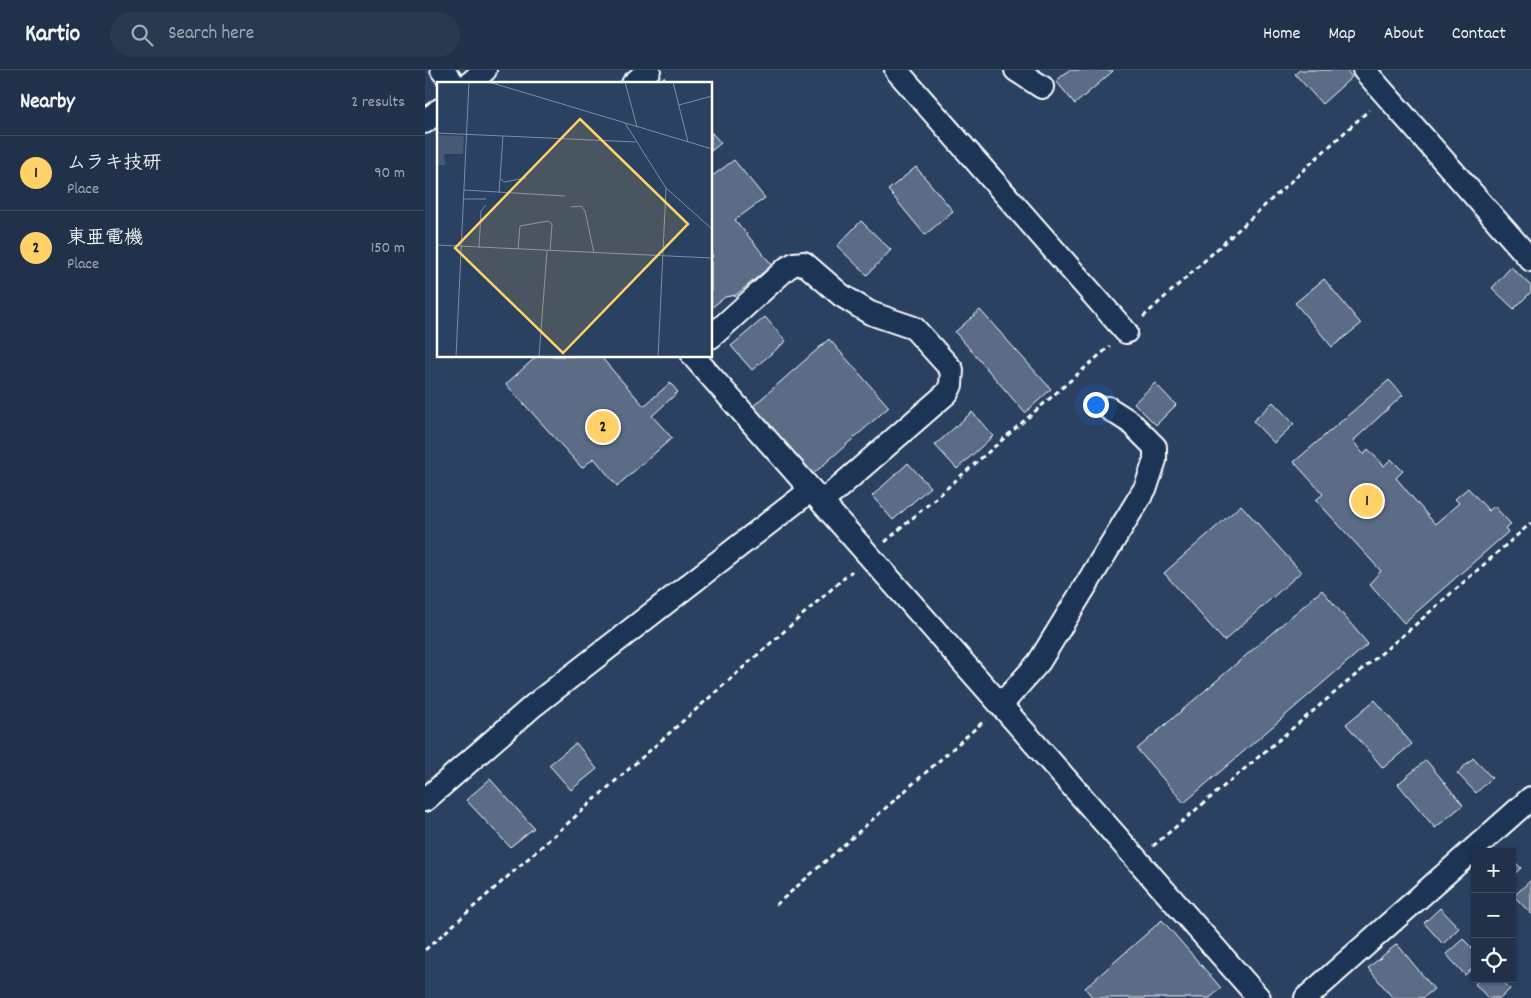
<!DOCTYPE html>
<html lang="en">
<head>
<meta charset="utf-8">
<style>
	body { margin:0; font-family:Dekko,"Klee One",sans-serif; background:#283950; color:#f1f3f6 }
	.controls { position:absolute; right:15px; bottom:15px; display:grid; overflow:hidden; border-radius:0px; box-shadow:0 1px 4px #0004 }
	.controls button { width:45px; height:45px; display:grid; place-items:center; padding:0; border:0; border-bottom:1px solid #3d4c61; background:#203149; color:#f1f3f6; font:25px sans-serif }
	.you { position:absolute; left:670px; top:334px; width:18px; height:18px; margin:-12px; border:4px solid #fff; border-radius:50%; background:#1a73e8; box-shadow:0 0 0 8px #1a73e833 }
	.badge { display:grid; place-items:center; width:32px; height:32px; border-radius:50%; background:#ffd166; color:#111; font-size:16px; font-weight:700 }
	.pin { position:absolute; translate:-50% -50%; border:2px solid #fff; box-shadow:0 1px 5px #0006 }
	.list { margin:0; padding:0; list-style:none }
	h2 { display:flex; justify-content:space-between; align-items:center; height:65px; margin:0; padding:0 20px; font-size:21px }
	h2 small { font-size:16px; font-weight:400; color:#a2a9b4 }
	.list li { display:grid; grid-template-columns:32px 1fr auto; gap:15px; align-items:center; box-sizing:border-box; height:75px; padding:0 20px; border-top:1px solid #3d4c61 }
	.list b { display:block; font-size:19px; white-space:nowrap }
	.list p { margin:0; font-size:16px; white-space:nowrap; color:#a2a9b4 }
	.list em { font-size:16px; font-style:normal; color:#a2a9b4 }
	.icon { flex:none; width:28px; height:28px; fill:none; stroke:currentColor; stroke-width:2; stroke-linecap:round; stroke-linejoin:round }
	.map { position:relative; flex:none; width:1106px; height:928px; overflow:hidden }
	header { display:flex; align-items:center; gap:30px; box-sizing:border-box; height:70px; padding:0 25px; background:#203149; border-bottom:1px solid #3d4c61 }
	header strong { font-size:24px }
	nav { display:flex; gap:28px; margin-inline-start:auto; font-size:18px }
	.search { width:350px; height:45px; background:#283950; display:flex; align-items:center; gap:12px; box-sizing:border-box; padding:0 18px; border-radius:28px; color:#a2a9b4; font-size:19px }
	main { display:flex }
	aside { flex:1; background:#203149 }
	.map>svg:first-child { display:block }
	.building { fill:#5b6c86; stroke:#fff }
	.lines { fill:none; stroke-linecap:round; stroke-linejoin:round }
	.minor-casing { stroke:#fff; stroke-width:26 }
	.path { stroke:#fff; stroke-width:3; stroke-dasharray:5 4; stroke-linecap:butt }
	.minor { stroke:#1d3557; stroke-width:22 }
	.inset-road { fill:none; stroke:#7f8da0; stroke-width:1 }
	.view { fill:#ffd166; fill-opacity:0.15; stroke:#ffd166; stroke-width:2.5 }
	.inset-edge { fill:none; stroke:#fff; stroke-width:2.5 }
</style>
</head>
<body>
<header>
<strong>Kartio</strong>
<div class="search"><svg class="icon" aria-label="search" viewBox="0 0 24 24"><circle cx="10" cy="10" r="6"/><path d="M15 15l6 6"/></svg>Search here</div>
<nav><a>Home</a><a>Map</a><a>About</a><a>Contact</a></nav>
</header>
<main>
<aside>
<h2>Nearby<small>2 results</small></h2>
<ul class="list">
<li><span class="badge">1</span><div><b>ムラキ技研</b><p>Place</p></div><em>90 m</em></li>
<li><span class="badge">2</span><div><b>東亜電機</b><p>Place</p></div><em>150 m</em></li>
</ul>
</aside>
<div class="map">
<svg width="1106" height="928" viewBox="0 0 1106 928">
	<rect width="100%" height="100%" fill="#2a4161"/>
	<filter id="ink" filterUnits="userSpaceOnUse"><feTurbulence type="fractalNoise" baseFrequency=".02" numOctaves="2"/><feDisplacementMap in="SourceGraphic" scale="10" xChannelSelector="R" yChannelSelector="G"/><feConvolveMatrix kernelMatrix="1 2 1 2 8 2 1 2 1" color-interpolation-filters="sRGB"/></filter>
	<g filter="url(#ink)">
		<g class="building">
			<path d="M644 0H687L688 1 650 34 631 11Z"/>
			<path d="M875 0H921L927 7 897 34 870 4Z"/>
			<path d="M239 7 245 14H231Z"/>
			<path d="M286 62 296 73 286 81Z"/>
			<path d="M309 90 340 128 310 150 347 195 311 225 300 227 286 238V188L288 186 286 184V107Z"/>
			<path d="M491 97 528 141 500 165 463 120Z"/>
			<path d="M436 151 466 180 442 205 412 176Z"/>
			<path d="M1086 197 1106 216V222L1089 239 1067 218Z"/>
			<path d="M899 209 936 254 907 277 870 233Z"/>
			<path d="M555 240 626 319 600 343 530 262Z"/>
			<path d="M340 247 361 271 327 300 306 276Z"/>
			<path d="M404 269 464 337 387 405 327 337Z"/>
			<path d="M112 286H175L219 336 245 313 253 322 227 346 247 368 192 416 169 388 157 398 81 314Z"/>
			<path d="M964 310 978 325 928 371 939 385 943 379 959 396 966 389 978 401 971 408 1010 454 1034 433 1030 429 1043 418 1064 441 1069 436 1086 454 1080 458 1083 462 979 553 944 514 956 501 891 430 898 424 869 392Z"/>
			<path d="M730 313 751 335 731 355 709 333Z"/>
			<path d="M848 332 869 354 849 373 828 351Z"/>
			<path d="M547 342 568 366 532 399 510 375Z"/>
			<path d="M483 393 505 417 468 450 447 426Z"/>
			<path d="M816 435 876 502 799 571 739 503Z"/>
			<path d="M897 520 943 574 759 733 712 679Z"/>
			<path d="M950 630 987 674 958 698 921 654Z"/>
			<path d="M151 673 172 699 146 720 124 695Z"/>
			<path d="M1048 688 1067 708 1051 723 1032 703Z"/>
			<path d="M1001 690 1038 735 1010 758 973 714Z"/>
			<path d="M65 709 109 758 85 777 41 730Z"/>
			<path d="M1087 789 1096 798 1087 806Z"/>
			<path d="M1106 810V844L1089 826Z"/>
			<path d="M1015 838 1034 858 1018 874 999 853Z"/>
			<path d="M737 850 796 918 785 928H668L660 918Z"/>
			<path d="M1038 869 1050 881V896L1040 905 1021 884Z"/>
			<path d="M972 874 1009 919 998 928H968L943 898Z"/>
			<path d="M1055 909H1076L1085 919 1076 928H1063L1050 914Z"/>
		</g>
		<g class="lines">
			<defs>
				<g id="minor">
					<path d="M17 0 29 14"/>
					<path d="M471 0 701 262"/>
					<path d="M591 0 617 17"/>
					<path d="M939 0 1106 190"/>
					<path d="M44 14 60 0"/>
					<path d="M208 14 224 0"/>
					<path d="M0 52 14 40"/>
					<path d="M286 267 362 198 369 194 379 193 416 225 432 235 445 243 489 258 527 300 526 315 522 323 397 432"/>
					<path d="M268 286 834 928"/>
					<path d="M576 635 614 592 721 417 730 390V377L705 352 683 338"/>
					<path d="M0 730 108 636 386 420"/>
					<path d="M881 928 1106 728"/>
				</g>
			</defs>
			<use href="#minor" class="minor-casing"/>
			<g class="path">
				<path d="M718 247 944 40"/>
				<path d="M460 472 685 276"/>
				<path d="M728 776 990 555 1106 453"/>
				<path d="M351 835 560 650"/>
				<path d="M0 880 427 501"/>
			</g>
			<use href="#minor" class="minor"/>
		</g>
	</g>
	<g transform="translate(12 12)">
		<rect width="275" height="275" fill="#2a4161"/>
		<path d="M0 53 27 54 26 72H7L8 83H0Z" fill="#465975"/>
		<path class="inset-road" d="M52 0 275 67M188 0 200 45M236 0 251 60M242 23 275 14M188 41 229 106 275 147M0 51 199 60M64 97 67 100 89 96M27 108 128 114M62 111 66 54M27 117H49M134 125 144 124 148 129 157 171M0 163 275 176M42 166 44 129 49 123M81 167 83 144 111 139 115 142 113 169M19 275 32 0M102 275 110 169M221 275 229 106"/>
		<path class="view" d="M143 37 251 142 126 271 18 166Z"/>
		<rect width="275" height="275" class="inset-edge"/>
	</g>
</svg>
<div class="controls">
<button>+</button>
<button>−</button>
<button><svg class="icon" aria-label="locate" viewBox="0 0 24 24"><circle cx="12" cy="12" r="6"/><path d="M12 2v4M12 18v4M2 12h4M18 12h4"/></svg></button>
</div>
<div class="you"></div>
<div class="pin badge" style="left:942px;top:431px">1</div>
<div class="pin badge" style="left:178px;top:357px">2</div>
</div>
</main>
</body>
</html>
